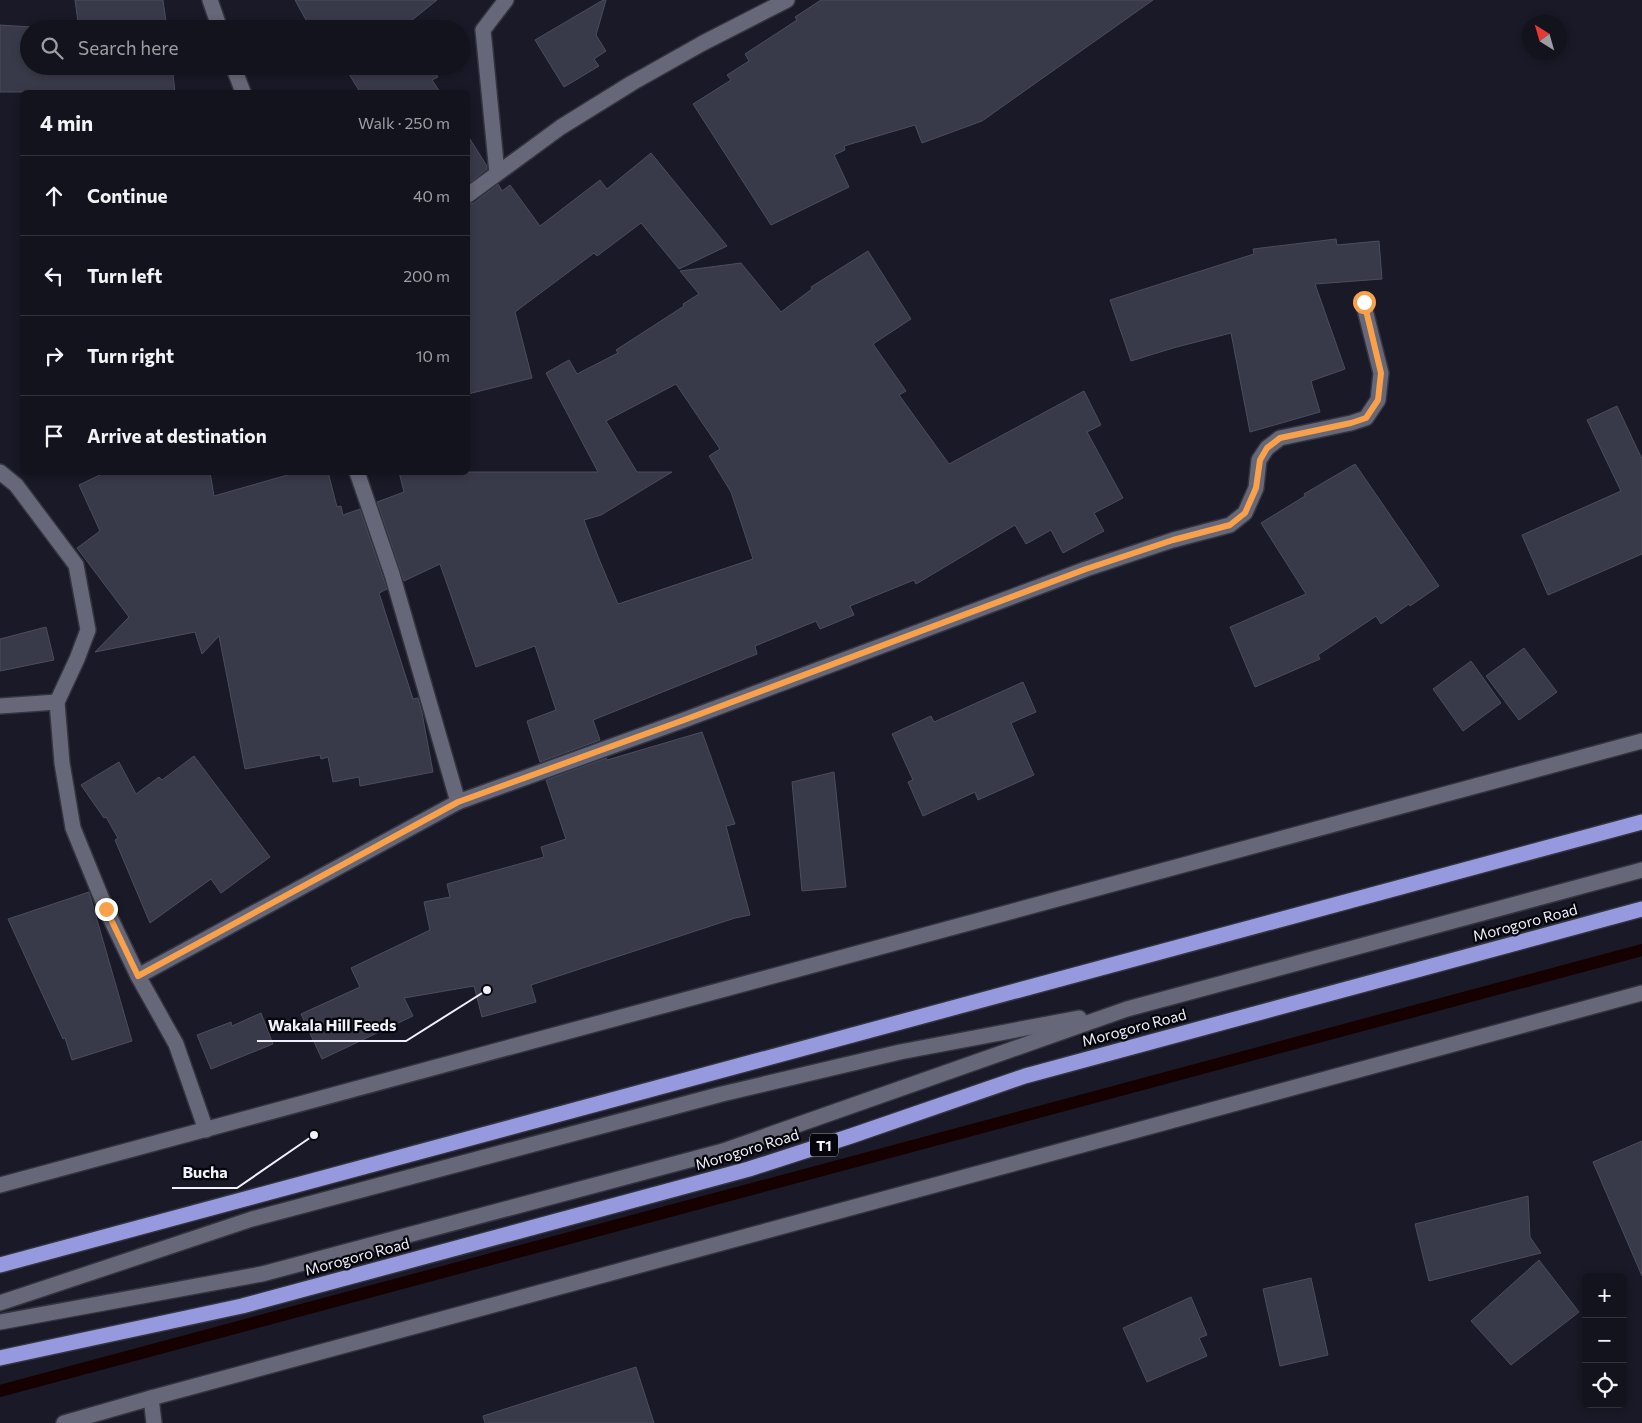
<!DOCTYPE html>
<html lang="en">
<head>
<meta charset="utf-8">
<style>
	body { margin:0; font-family:Commissioner,sans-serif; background:#20202a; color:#f1f3f6 }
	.controls { position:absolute; right:15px; bottom:15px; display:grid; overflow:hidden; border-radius:8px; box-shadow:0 2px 8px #0003 }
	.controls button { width:45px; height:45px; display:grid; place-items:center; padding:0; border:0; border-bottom:1px solid #32323b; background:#13131d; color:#f1f3f6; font:25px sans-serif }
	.compass { position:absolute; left:1522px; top:15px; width:45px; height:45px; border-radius:50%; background:#13131d; box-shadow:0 2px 8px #0003; rotate:323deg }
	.stop { position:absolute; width:15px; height:15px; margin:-11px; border:4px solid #f8a14a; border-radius:50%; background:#fff }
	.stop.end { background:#f8a14a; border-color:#fff; box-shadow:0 1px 5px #0008 }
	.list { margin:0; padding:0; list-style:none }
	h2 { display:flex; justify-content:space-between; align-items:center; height:65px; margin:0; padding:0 20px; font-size:21px }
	h2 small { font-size:16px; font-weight:400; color:#9d9ea4 }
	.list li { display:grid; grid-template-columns:32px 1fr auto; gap:15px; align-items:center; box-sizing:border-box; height:80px; padding:0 20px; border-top:1px solid #32323b }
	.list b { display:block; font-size:19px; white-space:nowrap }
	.list em { font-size:16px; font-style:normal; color:#9d9ea4 }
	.icon { flex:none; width:28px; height:28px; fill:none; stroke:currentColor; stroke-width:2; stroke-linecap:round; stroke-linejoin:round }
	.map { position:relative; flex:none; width:1642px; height:1423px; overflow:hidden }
	.search { position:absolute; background:#13131d; box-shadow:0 2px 8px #0003; left:20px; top:20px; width:450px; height:55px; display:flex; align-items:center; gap:12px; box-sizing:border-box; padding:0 18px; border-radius:28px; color:#9d9ea4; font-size:19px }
	.panel { position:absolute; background:#13131d; box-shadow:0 2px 8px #0003; left:20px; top:90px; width:450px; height:385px; border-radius:8px }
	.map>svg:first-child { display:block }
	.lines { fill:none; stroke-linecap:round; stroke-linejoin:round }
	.stream { stroke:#160000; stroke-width:12 }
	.building { fill:#393a49; stroke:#4b4d5d; fill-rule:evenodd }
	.minor-casing { stroke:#34343f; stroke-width:18 }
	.highway-casing { stroke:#34343f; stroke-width:18 }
	.minor { stroke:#666778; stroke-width:15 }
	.highway { stroke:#9699de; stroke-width:15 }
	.route { stroke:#f8a14a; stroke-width:6 }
	.labels { text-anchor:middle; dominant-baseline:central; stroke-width:4.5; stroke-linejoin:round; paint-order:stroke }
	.shield { fill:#05050b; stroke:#aaaab3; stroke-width:1 }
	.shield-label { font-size:14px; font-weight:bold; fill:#f0f1fb }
	.street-label { font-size:15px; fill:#f0f1fb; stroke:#05050b }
	.leader { fill:none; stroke:#f0f1fb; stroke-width:2 }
	.callout-dot { fill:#f0f1fb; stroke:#05050b; stroke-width:2 }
	.callout-label { font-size:16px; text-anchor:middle; font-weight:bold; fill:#f0f1fb; stroke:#05050b; stroke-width:4.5; stroke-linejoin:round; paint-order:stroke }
</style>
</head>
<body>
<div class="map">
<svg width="1642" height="1423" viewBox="0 0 1642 1423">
	<rect width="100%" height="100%" fill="#191927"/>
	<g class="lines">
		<path class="stream" d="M0 1391 1642 950"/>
	</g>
	<g class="building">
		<path d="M75 0H163L167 29H79Z"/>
		<path d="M295 0H437L406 25 408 29H311Z"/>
		<path d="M603 0H606L596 35 606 51 594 59 599 66 564 87 535 40Z"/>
		<path d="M821 0H1153L982 121 922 143 915 125 844 146 845 150 834 155 849 187 771 225 693 104 731 80 727 75 749 61 745 54 797 20 795 17Z"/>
		<path d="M0 25 62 29H29V66H172L175 92H0Z"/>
		<path d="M344 66H431L438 77 432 80 440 92H360Z"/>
		<path d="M468 136 487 166V169L468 184Z"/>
		<path d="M651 153 727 246 679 269 641 223 597 256 594 253 515 312 532 378 468 394V204L474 203 498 184 502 191 510 185 540 226 600 180 607 189Z"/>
		<path d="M1336 239 1337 245 1379 241 1382 279 1315 284 1345 369 1311 381 1320 412 1250 432 1231 333 1173 348 1131 361 1110 300 1254 254 1253 249Z"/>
		<path d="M868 251 911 319 873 344 906 391 899 395 949 464 1084 391 1101 425 1087 432 1123 498 1094 513 1104 531 1063 553 1051 530 1026 544 1015 525 916 584 914 580 850 606 854 615 820 629 816 621 755 646 757 654 593 720 600 740 540 762 527 721 556 710 535 646 476 667 440 564 404 581 377 502 404 492 399 472H598L546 373 569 360 577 374 618 353 616 350 684 306 683 304 699 294 680 271 741 263 781 312 812 289 811 287ZM676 384 720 449 709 456 731 492 753 559 618 604 599 559 584 520 601 515 672 472H637L606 421Z"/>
		<path d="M1617 406 1642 459V554L1548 595 1522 535 1621 491 1587 420Z"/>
		<path d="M1355 464 1439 586 1410 606 1409 604 1381 624 1376 616 1318 655 1320 659 1255 687 1230 627 1306 594 1261 523 1305 496 1304 494Z"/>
		<path d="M106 472H210L214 496 298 472H328L337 507 341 506 343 515 360 509 387 589 379 593 413 699 418 698 422 713 433 772 360 786 359 777 333 782 328 757 321 759 320 755 245 769 219 636 202 654 195 632 95 652 129 617 77 548 100 531 79 485Z"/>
		<path d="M46 627 54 660 0 671V639Z"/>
		<path d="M1524 648 1557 692 1519 720 1486 676Z"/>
		<path d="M1471 661 1501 703 1463 731 1433 689Z"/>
		<path d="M1023 682 1036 712 1011 723 1034 775 978 800 975 792 923 816 908 782 913 780 892 734 931 716 934 722Z"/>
		<path d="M702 732 735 824 726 826 750 915 735 918 531 985 536 1002 482 1017 474 986 404 998 413 1016 322 1059 301 1014 360 987 351 968 430 930 424 902 450 897 447 884 544 857 541 847 566 839 546 780 606 758 607 760Z"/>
		<path d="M194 756 270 857 221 893 211 879 150 923 115 840 118 838 106 817 104 818 81 785 119 762 136 794 159 777 162 780Z"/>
		<path d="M834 772 846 887 802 891 792 782Z"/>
		<path d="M89 892 132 1041 72 1060 65 1038 63 1039 8 919Z"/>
		<path d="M261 1013 273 1044 211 1069 197 1035 231 1022 232 1026Z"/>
		<path d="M1642 1141V1276L1593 1162Z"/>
		<path d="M1528 1196 1530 1237 1541 1253 1429 1281 1415 1224Z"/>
		<path d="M1539 1260 1579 1312 1511 1365 1471 1321Z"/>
		<path d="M1311 1278 1328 1355 1280 1366 1263 1289Z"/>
		<path d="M1191 1297 1207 1335 1199 1338 1207 1356 1147 1382 1123 1328Z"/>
		<path d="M636 1367 654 1423H485L483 1416Z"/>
	</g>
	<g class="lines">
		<defs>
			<g id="minor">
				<path d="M210 0 220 29"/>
				<path d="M233 66 243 92"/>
				<path d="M497 173 483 30 506 0"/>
				<path d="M468 195 561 127 632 83 703 43 787 0"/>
				<path d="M0 472 16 485 76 565 88 630 77 659 57 702 62 763 73 828 106 909 138 976 176 1044 206 1130"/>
				<path d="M357 472 392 574 458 802"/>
				<path d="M0 706 57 702"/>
				<path d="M138 976 458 802 684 720 1086 569 1173 540 1230 525 1245 513 1256 488 1259 460 1267 448 1280 438 1351 423 1366 418 1378 400 1381 373 1363 302"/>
				<path d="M0 1185 1642 741"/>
				<path d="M0 1303 252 1219 722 1094 900 1052 1079 1018"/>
				<path d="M0 1322 262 1274 723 1151 1127 1009 1642 870"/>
				<path d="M151 1398 154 1423"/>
				<path d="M64 1423 151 1398 1642 993"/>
			</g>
			<g id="highway">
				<path d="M0 1265 1642 822"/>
				<path d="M0 1358 242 1306 749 1169 851 1136 1025 1076 1642 909"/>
			</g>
		</defs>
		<use href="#minor" class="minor-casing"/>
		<use href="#highway" class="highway-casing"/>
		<use href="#minor" class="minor"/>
		<use href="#highway" class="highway"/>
	</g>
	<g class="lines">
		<path class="route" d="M106 909 138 976 458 802 684 720 1086 569 1173 540 1230 525 1245 513 1256 488 1260 460 1267 448 1280 438 1351 423 1366 418 1378 400 1381 373 1364 302"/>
	</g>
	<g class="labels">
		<rect class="shield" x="810" y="1133.5" width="28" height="23" rx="4"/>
		<g class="shield-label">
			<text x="824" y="1145">T1</text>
		</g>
		<g class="street-label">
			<text transform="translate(1525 922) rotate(-15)">Morogoro Road</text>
			<text transform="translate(1134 1027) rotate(-15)">Morogoro Road</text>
			<text transform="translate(747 1149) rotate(-17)">Morogoro Road</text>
			<text transform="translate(357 1256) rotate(-15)">Morogoro Road</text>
		</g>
	</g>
	<path class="leader" d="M487 990L406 1041H257M314 1135L237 1188H172"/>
	<g class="callout-dot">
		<circle cx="487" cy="990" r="5"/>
		<circle cx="314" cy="1135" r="5"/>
	</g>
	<g class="callout-label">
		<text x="332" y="1031">Wakala Hill Feeds</text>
		<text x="205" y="1178">Bucha</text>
	</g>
</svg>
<div class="controls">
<button>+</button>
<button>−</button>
<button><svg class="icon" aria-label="locate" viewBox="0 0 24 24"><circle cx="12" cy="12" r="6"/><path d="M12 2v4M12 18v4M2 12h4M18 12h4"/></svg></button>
</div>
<svg class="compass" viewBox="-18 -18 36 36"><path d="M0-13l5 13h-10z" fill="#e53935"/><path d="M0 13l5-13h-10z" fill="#9d9ea4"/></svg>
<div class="stop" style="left:1364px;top:302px"></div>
<div class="stop end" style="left:106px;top:909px"></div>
<div class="search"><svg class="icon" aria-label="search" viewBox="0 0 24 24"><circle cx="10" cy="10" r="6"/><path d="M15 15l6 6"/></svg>Search here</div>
<section class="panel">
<h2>4 min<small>Walk · 250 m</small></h2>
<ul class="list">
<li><svg class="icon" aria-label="ahead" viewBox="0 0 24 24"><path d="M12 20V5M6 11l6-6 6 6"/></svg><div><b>Continue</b></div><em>40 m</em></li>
<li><svg class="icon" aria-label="left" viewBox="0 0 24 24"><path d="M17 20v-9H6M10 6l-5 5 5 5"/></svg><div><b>Turn left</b></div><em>200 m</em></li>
<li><svg class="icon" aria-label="right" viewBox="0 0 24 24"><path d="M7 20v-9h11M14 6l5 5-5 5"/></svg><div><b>Turn right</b></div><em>10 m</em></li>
<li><svg class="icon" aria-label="arrive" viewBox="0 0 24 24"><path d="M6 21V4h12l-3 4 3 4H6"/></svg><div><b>Arrive at destination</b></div></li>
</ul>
</section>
</div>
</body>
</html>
